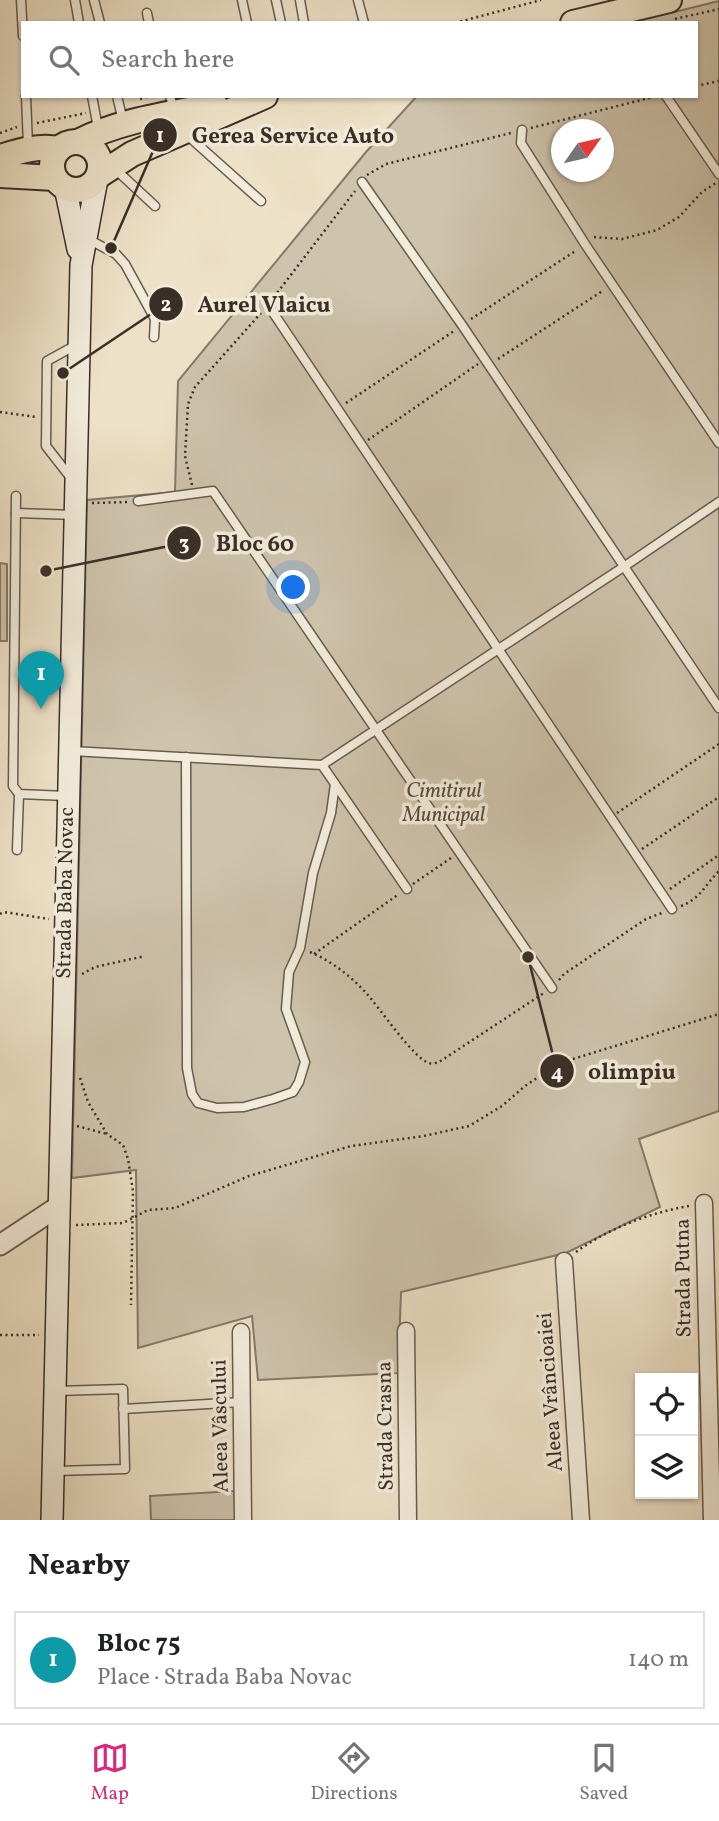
<!DOCTYPE html>
<html lang="en">
<head>
<meta charset="utf-8">
<style>
	body { margin:0; font-family:Vollkorn,serif; background:#f6f6f6; color:#202124 }
	.controls { position:absolute; right:21px; bottom:21px; display:grid; overflow:hidden; border-radius:0px; box-shadow:0 2px 5px #0004 }
	.controls button { width:63px; height:63px; display:grid; place-items:center; padding:0; border:0; border-bottom:2px solid #e0e0e0; background:#fff; color:#202124; font:35px sans-serif }
	.compass { position:absolute; left:551px; top:119px; width:63px; height:63px; border-radius:50%; background:#fff; box-shadow:0 2px 5px #0004; rotate:56deg }
	.you { position:absolute; left:294px; top:588px; width:24px; height:24px; margin:-18px; border:5px solid #fff; border-radius:50%; background:#1a73e8; box-shadow:0 0 0 10px #1a73e833 }
	.badge { display:grid; place-items:center; width:46px; height:46px; border-radius:50%; background:#db2777; color:#fff; font-size:23px; font-weight:700 }
	.pin { position:absolute; translate:-50% -58px; filter:drop-shadow(0 2px 4px #0008) }
	.pin::after { content:''; position:absolute; top:37px; width:24px; height:21px; background:inherit; clip-path:polygon(0 0,100% 0,50% 100%) }
	.list { margin:0; padding:0; list-style:none }
	h2 { display:flex; justify-content:space-between; align-items:center; height:91px; margin:0; padding:0 28px; font-size:30px }
	h2 small { font-size:23px; font-weight:400; color:#757577 }
	.list li { display:grid; grid-template-columns:46px 1fr auto; gap:21px; align-items:center; box-sizing:border-box; height:98px; margin:0 14px 14px; padding:0 14px; border:2px solid #e0e0e0; border-radius:0px }
	.list b { display:block; font-size:26px; white-space:nowrap }
	.list p { margin:0; font-size:23px; white-space:nowrap; color:#757577 }
	.list em { font-size:23px; font-style:normal; color:#757577 }
	.icon { flex:none; width:38px; height:38px; fill:none; stroke:currentColor; stroke-width:2; stroke-linecap:round; stroke-linejoin:round }
	.map { position:relative; flex:none; width:719px; height:1520px; overflow:hidden }
	.search { position:absolute; background:#fff; box-shadow:0 2px 5px #0004; left:21px; right:21px; top:21px; height:77px; display:flex; align-items:center; gap:18px; box-sizing:border-box; padding:0 24px; border-radius:0px; color:#757577; font-size:26px }
	.sheet { height:203px; background:#fff }
	nav { display:flex; justify-content:space-around; align-items:center; box-sizing:border-box; height:98px; border-top:2px solid #e0e0e0; background:#fff; font-size:19px; color:#757577 }
	nav a { display:grid; justify-items:center; gap:4px }
	nav .on { color:#db2777 }
	.map>svg:first-child { display:block }
	.green { fill:#cec3ac; stroke:#84796a; stroke-width:2; fill-rule:evenodd }
	.lines { fill:none; stroke-linecap:round; stroke-linejoin:round }
	.service-casing { stroke:#665c4f; stroke-width:11 }
	.minor-casing { stroke:#665c4f; stroke-width:19 }
	.tertiary-casing { stroke:#665c4f; stroke-width:23 }
	.secondary-casing { stroke:#392f27; stroke-width:24 }
	.primary-casing { stroke:#392f27; stroke-width:28 }
	.path { stroke:#392f27; stroke-width:2.5; stroke-dasharray:2 3.5; stroke-linecap:butt }
	.service { stroke:#f3ecdb; stroke-width:8 }
	.minor { stroke:#f3ecdb; stroke-width:16 }
	.tertiary { stroke:#f3ecdb; stroke-width:19 }
	.secondary { stroke:#f3ecdb; stroke-width:21 }
	.primary { stroke:#ede1c7; stroke-width:24 }
	.labels { text-anchor:middle; dominant-baseline:central; stroke-width:7; stroke-linejoin:round; paint-order:stroke }
	.park-label { font-size:21px; font-style:italic; fill:#574d42; stroke:#f3ecdb }
	.street-label { font-size:21px; fill:#392f27; stroke:#f3ecdb }
	.leader { fill:none; stroke:#392f27; stroke-width:2.5 }
	.callout-dot { fill:#392f27; stroke:#f3ecdb; stroke-width:2.5 }
	.mark-label { font-size:21px; text-anchor:middle; font-weight:bold; fill:#fff }
	.callout-label { font-size:23px; text-anchor:middle; font-weight:bold; fill:#392f27; stroke:#f3ecdb; stroke-width:7; stroke-linejoin:round; paint-order:stroke }
</style>
</head>
<body>
<div class="map">
<svg width="719" height="1520" viewBox="0 0 719 1520">
	<rect width="100%" height="100%" fill="#ede1c7"/>
	<filter id="stains"><feTurbulence type="fractalNoise" baseFrequency=".00286" numOctaves="4"/><feColorMatrix values="0 0 0 0 .2 0 0 0 0 .09 0 0 0 0 .02 0 0 0 .5 -.17"/></filter>
	<radialGradient id="worn" r=".72"><stop offset=".6" stop-color="#630" stop-opacity="0"/><stop offset="1" stop-color="#630" stop-opacity=".3"/></radialGradient>
	<g class="green">
		<path d="M719 1V1111L639 1139 660 1207 566 1253 401 1292 398 1373 258 1380 252 1316 138 1348 136 1170 72 1178 87 500 175 492 178 381 366 152 417 96H696V23H630ZM562 130H604V172H562Z"/>
		<path d="M0 563 7 564V641H0Z"/>
		<path d="M234 1491 236 1520H151L150 1496Z"/>
	</g>
	<g class="lines">
		<defs>
			<g id="service">
				<path d="M21 0 23 36"/>
				<path d="M75 0 79 23"/>
				<path d="M94 0 100 23"/>
				<path d="M242 0 247 23"/>
				<path d="M276 0 281 23"/>
				<path d="M300 0 304 23"/>
				<path d="M358 0 364 23"/>
				<path d="M147 13 149 23"/>
				<path d="M26 96 28 146"/>
				<path d="M92 96 98 128"/>
				<path d="M117 96 123 121"/>
				<path d="M170 96 174 110"/>
				<path d="M666 96 719 174"/>
				<path d="M522 130 521 143 585 244 719 443"/>
				<path d="M187 135 261 201"/>
				<path d="M114 168 155 206"/>
				<path d="M362 182 462 325 719 708"/>
				<path d="M88 239 116 254 125 264 155 319 154 337"/>
				<path d="M268 305 672 909"/>
				<path d="M71 478 46 446 47 361 76 345"/>
				<path d="M16 496 13 786 19 794 66 796"/>
				<path d="M138 501 213 491 552 988"/>
				<path d="M16 513 75 515"/>
				<path d="M72 751 322 765 407 889"/>
				<path d="M186 757 187 1068 192 1094 198 1103 217 1108 244 1107 273 1099 293 1092 299 1082 305 1062 286 1009 289 972 300 948 313 873 331 813 335 784"/>
				<path d="M322 765 625 566 719 502"/>
				<path d="M17 850 19 794"/>
				<path d="M123 1409 242 1402"/>
				<path d="M56 1471 125 1469 123 1389 57 1391"/>
			</g>
			<g id="minor">
				<path d="M704 1203 712 1520"/>
				<path d="M564 1261 581 1520"/>
				<path d="M406 1331 408 1520"/>
				<path d="M241 1332 243 1520"/>
			</g>
			<path id="tertiary" d="M0 1245 59 1206"/>
			<g id="secondary">
				<path d="M65 187 78 249"/>
				<path d="M52 1520 81 265 97 179"/>
			</g>
			<g id="primary">
				<path d="M573 23 669 0"/>
				<circle cx="76" cy="166" r="24"/>
				<path d="M78 142C120 120 169 114 215 105"/>
				<path d="M0 157C20 151 39 145 59 149"/>
				<path d="M0 175 55 178"/>
				<path d="M98 176 132 154 265 96"/>
			</g>
		</defs>
		<use href="#service" class="service-casing"/>
		<use href="#minor" class="minor-casing"/>
		<use href="#tertiary" class="tertiary-casing"/>
		<use href="#secondary" class="secondary-casing"/>
		<use href="#primary" class="primary-casing"/>
		<g class="path">
			<path d="M675 19 719 9"/>
			<path d="M455 23 541 0"/>
			<path d="M696 86 719 81"/>
			<path d="M140 99 150 96"/>
			<path d="M37 123 86 113"/>
			<path d="M531 128 657 96"/>
			<path d="M0 133 17 127"/>
			<path d="M367 175 386 164 511 133"/>
			<path d="M594 237 622 239 657 230 679 217 702 192 716 183"/>
			<path d="M274 297 355 191"/>
			<path d="M471 319 577 250"/>
			<path d="M498 359 604 290"/>
			<path d="M346 403 454 331"/>
			<path d="M0 412 36 417"/>
			<path d="M368 440 478 364"/>
			<path d="M192 485 185 456 188 404 195 387 261 313"/>
			<path d="M92 503 128 502"/>
			<path d="M617 813 719 744"/>
			<path d="M642 849 719 797"/>
			<path d="M413 884 451 858"/>
			<path d="M670 889 719 855"/>
			<path d="M681 906C700 899 705 885 719 871"/>
			<path d="M0 914 4 912 49 919"/>
			<path d="M310 952C331 961 351 976 367 994 379 1007 414 1059 429 1063 432 1064 436 1063 439 1062L544 993"/>
			<path d="M314 954 399 894"/>
			<path d="M82 974 95 967 145 956"/>
			<path d="M559 980 564 974 646 919 662 913"/>
			<path d="M80 1078 88 1102 107 1134 123 1145 128 1159 133 1191 131 1305"/>
			<path d="M77 1126 107 1134"/>
			<path d="M76 1225 123 1223 148 1210 175 1208 249 1176 351 1146 424 1136 469 1126 502 1106 525 1086 560 1063 719 1014"/>
			<path d="M576 1252C609 1228 649 1213 689 1206"/>
			<path d="M0 1335H39"/>
		</g>
		<use href="#service" class="service"/>
		<use href="#minor" class="minor"/>
		<use href="#tertiary" class="tertiary"/>
		<use href="#secondary" class="secondary"/>
		<use href="#primary" class="primary"/>
	</g>
	<g class="labels">
		<g class="park-label">
			<text x="444" y="791">Cimitirul<tspan x="444" dy="24">Municipal</tspan></text>
		</g>
		<g class="street-label">
			<text transform="translate(66 893) rotate(-89)">Strada Baba Novac</text>
			<text transform="translate(684 1278) rotate(-91)">Strada Putna</text>
			<text transform="translate(551 1392) rotate(-94)">Aleea Vrâncioaiei</text>
			<text transform="translate(221 1426) rotate(-91)">Aleea Vâscului</text>
			<text transform="translate(386 1426) rotate(-91)">Strada Crasna</text>
		</g>
	</g>
	<path class="leader" d="M111 248L160 135M63 373L166 304M46 571L184 543M528 957L557 1071"/>
	<g class="callout-dot">
		<circle cx="111" cy="248" r="7"/>
		<circle cx="63" cy="373" r="7"/>
		<circle cx="46" cy="571" r="7"/>
		<circle cx="528" cy="957" r="7"/>
		<circle cx="160" cy="135" r="18"/>
		<circle cx="166" cy="304" r="18"/>
		<circle cx="184" cy="543" r="18"/>
		<circle cx="557" cy="1071" r="18"/>
	</g>
	<g class="mark-label">
		<text x="160" y="142">1</text>
		<text x="166" y="311">2</text>
		<text x="184" y="550">3</text>
		<text x="557" y="1079">4</text>
	</g>
	<g class="callout-label">
		<text x="293" y="143">Gerea Service Auto</text>
		<text x="264" y="312">Aurel Vlaicu</text>
		<text x="255" y="551">Bloc 60</text>
		<text x="632" y="1079">olimpiu</text>
	</g>
	<rect width="100%" height="100%" filter="url(#stains)"/>
	<rect width="100%" height="100%" fill="url(#worn)"/>
</svg>
<div class="controls">
<button><svg class="icon" aria-label="locate" viewBox="0 0 24 24"><circle cx="12" cy="12" r="6"/><path d="M12 2v4M12 18v4M2 12h4M18 12h4"/></svg></button>
<button><svg class="icon" aria-label="layers" viewBox="0 0 24 24"><path d="M12 4l9 5-9 5-9-5zM3 14l9 5 9-5"/></svg></button>
</div>
<svg class="compass" viewBox="-18 -18 36 36"><path d="M0-13l5 13h-10z" fill="#e53935"/><path d="M0 13l5-13h-10z" fill="#757577"/></svg>
<div class="you"></div>
<div class="pin badge" style="left:41px;top:709px;background:#0f9aa8">1</div>
<div class="search"><svg class="icon" aria-label="search" viewBox="0 0 24 24"><circle cx="10" cy="10" r="6"/><path d="M15 15l6 6"/></svg>Search here</div>
</div>
<section class="sheet">
<h2>Nearby<small></small></h2>
<ul class="list">
<li><span class="badge" style="background:#0f9aa8">1</span><div><b>Bloc 75</b><p>Place · Strada Baba Novac</p></div><em>140 m</em></li>
</ul>
</section>
<nav>
<a class="on"><svg class="icon" aria-label="map" viewBox="0 0 24 24"><path d="M3 6l6-2 6 2 6-2v14l-6 2-6-2-6 2zM9 4v14M15 6v14"/></svg>Map</a>
<a><svg class="icon" aria-label="directions" viewBox="0 0 24 24"><path d="M12 3l9 9-9 9-9-9zM9 14v-3h6M13 9l2 2-2 2"/></svg>Directions</a>
<a><svg class="icon" aria-label="saved" viewBox="0 0 24 24"><path d="M7 4h10v16l-5-4-5 4z"/></svg>Saved</a>
</nav>
</body>
</html>
